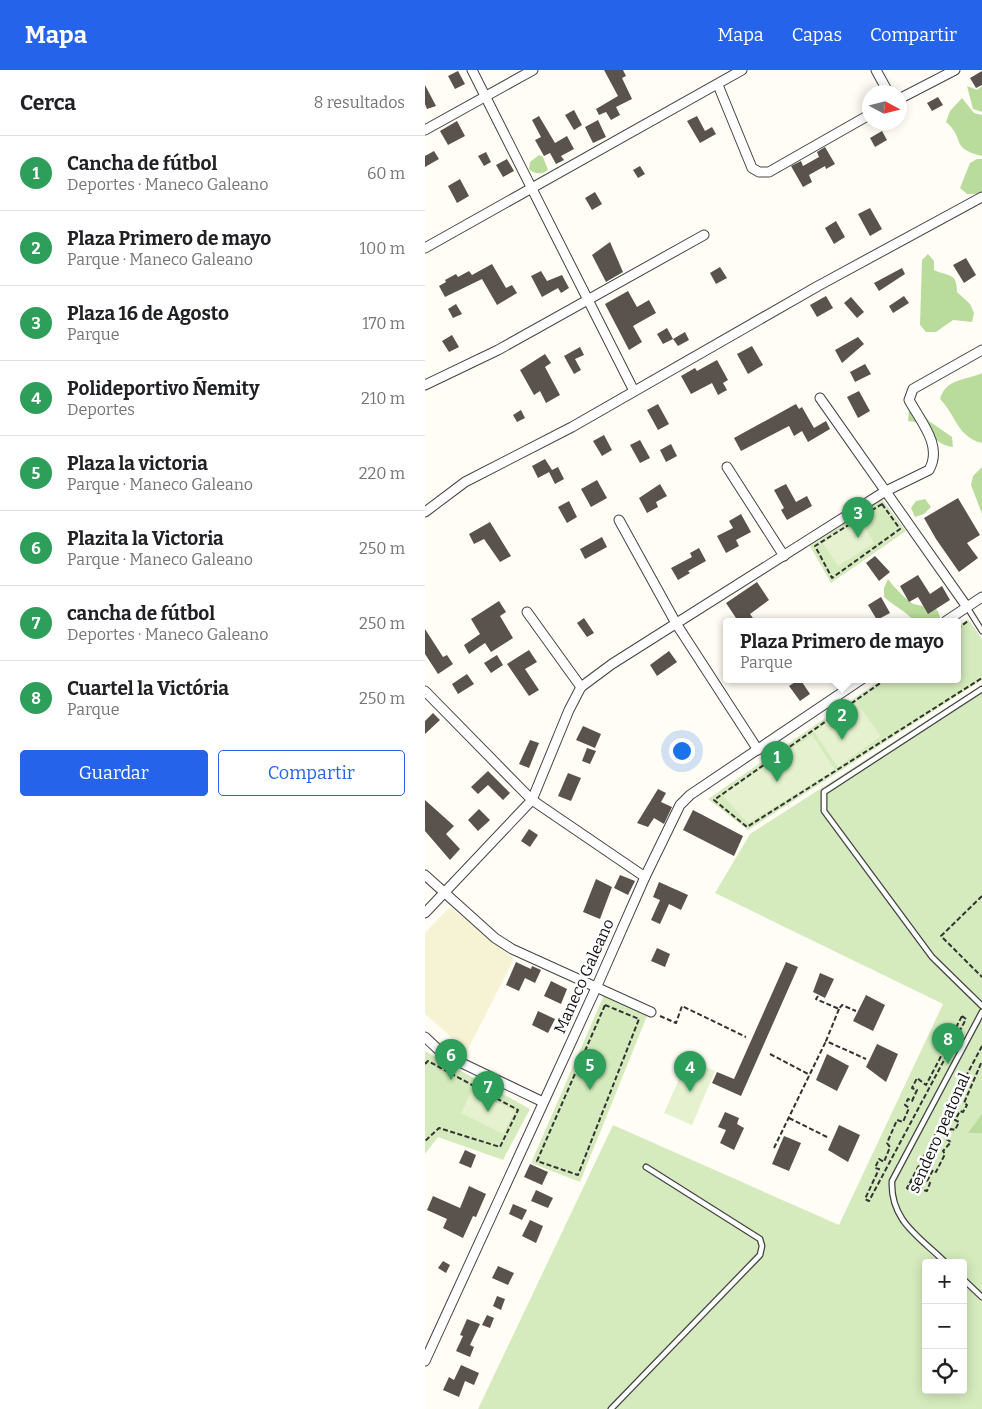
<!DOCTYPE html>
<html lang="es">
<head>
<meta charset="utf-8">
<style>
	body { margin:0; font-family:Bitter,serif; background:#f2f2f2; color:#202124 }
	.controls { position:absolute; right:15px; bottom:15px; display:grid; overflow:hidden; border-radius:5px; box-shadow:0 2px 12px #0003 }
	.controls button { width:45px; height:45px; display:grid; place-items:center; padding:0; border:0; border-bottom:1px solid #e0e0e0; background:#fff; color:#202124; font:25px sans-serif }
	.compass { position:absolute; left:437px; top:15px; width:45px; height:45px; border-radius:50%; background:#fff; box-shadow:0 2px 12px #0003; rotate:97deg }
	.you { position:absolute; left:256px; top:680px; width:18px; height:18px; margin:-12px; border:4px solid #fff; border-radius:50%; background:#1a73e8; box-shadow:0 0 0 8px #1a73e833 }
	.badge { display:grid; place-items:center; width:32px; height:32px; border-radius:50%; background:#2563eb; color:#fff; font-size:16px; font-weight:700 }
	.pin { position:absolute; translate:-50% -41px; filter:drop-shadow(0 1px 2px #0008) }
	.pin::after { content:''; position:absolute; top:26px; width:18px; height:15px; background:inherit; clip-path:polygon(0 0,100% 0,50% 100%) }
	.popup { position:absolute; left:298px; top:548px; width:238px; height:65px; box-sizing:border-box; display:grid; place-content:center; border-radius:5px; background:#fff; filter:drop-shadow(0 1px 4px #0005); font-size:16px; white-space:nowrap; color:#757577 }
	.popup b { font-size:19px; color:#202124 }
	.popup::after { content:''; position:absolute; left:50%; top:100%; margin-left:-10px; border:10px solid transparent; border-top-color:#fff }
	.list { margin:0; padding:0; list-style:none }
	h2 { display:flex; justify-content:space-between; align-items:center; height:65px; margin:0; padding:0 20px; font-size:21px }
	h2 small { font-size:16px; font-weight:400; color:#757577 }
	.list li { display:grid; grid-template-columns:32px 1fr auto; gap:15px; align-items:center; box-sizing:border-box; height:75px; padding:0 20px; border-top:1px solid #e0e0e0 }
	.list b { display:block; font-size:19px; white-space:nowrap }
	.list p { margin:0; font-size:16px; white-space:nowrap; color:#757577 }
	.list em { font-size:16px; font-style:normal; color:#757577 }
	.actions { display:flex; gap:10px; padding:15px 20px }
	.actions a { flex:1; padding:11px 0; border:1px solid #2563eb; border-radius:5px; text-align:center; font-size:18px; color:#2563eb }
	.actions .main { background:#2563eb; color:#fff }
	.icon { flex:none; width:28px; height:28px; fill:none; stroke:currentColor; stroke-width:2; stroke-linecap:round; stroke-linejoin:round }
	.map { position:relative; flex:none; width:557px; height:1339px; overflow:hidden }
	header { display:flex; align-items:center; gap:30px; box-sizing:border-box; height:70px; padding:0 25px; background:#2563eb; color:#fff }
	header strong { font-size:24px }
	nav { display:flex; gap:28px; margin-inline-start:auto; font-size:18px }
	main { display:flex }
	aside { flex:1; background:#fff }
	.map>svg:first-child { display:block }
	.farmland { fill:#f6f3d4 }
	.green { fill:#d5ebbd; fill-rule:evenodd }
	.forest { fill:#b9dc9c }
	.pitch { fill:#e6f2cf }
	.building { fill:#5a524d }
	.lines { fill:none; stroke-linecap:round; stroke-linejoin:round }
	.service-casing { stroke:#444; stroke-width:7 }
	.minor-casing { stroke:#444; stroke-width:11 }
	.path { stroke:#333; stroke-width:2; stroke-dasharray:5 2.5; stroke-linecap:butt }
	.service { stroke:#fff; stroke-width:4.5 }
	.minor { stroke:#fff; stroke-width:9 }
	.labels { text-anchor:middle; dominant-baseline:central; stroke-width:5; stroke-linejoin:round; paint-order:stroke }
	.street-label { font-size:16px; fill:#111; stroke:#fff }
</style>
</head>
<body>
<header>
<strong>Mapa</strong>
<nav><a>Mapa</a><a>Capas</a><a>Compartir</a></nav>
</header>
<main>
<aside>
<h2>Cerca<small>8 resultados</small></h2>
<ul class="list">
<li><span class="badge" style="background:#2e9e5b">1</span><div><b>Cancha de fútbol</b><p>Deportes · Maneco Galeano</p></div><em>60 m</em></li>
<li><span class="badge" style="background:#2e9e5b">2</span><div><b>Plaza Primero de mayo</b><p>Parque · Maneco Galeano</p></div><em>100 m</em></li>
<li><span class="badge" style="background:#2e9e5b">3</span><div><b>Plaza 16 de Agosto</b><p>Parque</p></div><em>170 m</em></li>
<li><span class="badge" style="background:#2e9e5b">4</span><div><b>Polideportivo Ñemity</b><p>Deportes</p></div><em>210 m</em></li>
<li><span class="badge" style="background:#2e9e5b">5</span><div><b>Plaza la victoria</b><p>Parque · Maneco Galeano</p></div><em>220 m</em></li>
<li><span class="badge" style="background:#2e9e5b">6</span><div><b>Plazita la Victoria</b><p>Parque · Maneco Galeano</p></div><em>250 m</em></li>
<li><span class="badge" style="background:#2e9e5b">7</span><div><b>cancha de fútbol</b><p>Deportes · Maneco Galeano</p></div><em>250 m</em></li>
<li><span class="badge" style="background:#2e9e5b">8</span><div><b>Cuartel la Victória</b><p>Parque</p></div><em>250 m</em></li>
</ul>
<div class="actions"><a class="main">Guardar</a><a>Compartir</a></div>
</aside>
<div class="map">
<svg width="557" height="1339" viewBox="0 0 557 1339">
	<rect width="100%" height="100%" fill="#fffdf5"/>
	<path class="farmland" d="M25 837 89 889 42 981 0 944V863Z"/>
	<g class="green">
		<path d="M457 429 481 461 406 513 385 476Z"/>
		<path d="M543 549 557 569V610L323 760 283 729 457 609H532V557Z"/>
		<path d="M557 615V1339H53L188 1055 414 1155 518 934 290 823 325 764ZM501 1193H538V1320H501Z"/>
		<path d="M179 925 222 946 155 1112 106 1093Z"/>
		<path d="M0 981 105 1039 78 1090 13 1067 0 1084Z"/>
	</g>
	<g class="forest">
		<path d="M542 16 552 20 557 16V42L548 39Z"/>
		<path d="M537 28 549 43 557 45V86C524 78 541 69 521 52L525 41Z"/>
		<path d="M114 85 118 87 123 100C118 105 108 104 104 99L105 92Z"/>
		<path d="M552 89H557V124H542L535 118 545 93Z"/>
		<path d="M503 184 509 191V200C524 207 532 202 532 222L545 234 549 243 547 252 528 250 511 262H501L495 255 497 190Z"/>
		<path d="M557 303V373C532 367 531 345 515 329 521 308 540 311 557 303Z"/>
		<path d="M493 337 504 351 527 367 528 377C504 374 507 353 483 351L484 339Z"/>
		<path d="M557 397V444L546 415 548 406Z"/>
		<path d="M500 429 506 437 499 444 490 447 486 438 491 431Z"/>
		<path d="M463 509C467 515 483 532 489 534 504 539 512 530 516 551H489C482 542 469 536 459 527V518Z"/>
		<path d="M557 1044V1063H543Z"/>
	</g>
	<g class="pitch">
		<path d="M435 449 449 473 413 496 398 473Z"/>
		<path d="M431 632 456 666 413 697 389 662Z"/>
		<path d="M387 665 410 700 323 753 297 725Z"/>
		<path d="M263 989 290 1001 267 1055 239 1043Z"/>
		<path d="M47 1020 90 1041 78 1064 36 1043Z"/>
	</g>
	<g class="building">
		<path d="M179 0H198L201 6 197 8 207 29 191 37 195 45 186 50 181 42 174 45 171 39 193 26Z"/>
		<path d="M33 1 40 14 30 19 23 6Z"/>
		<path d="M557 1V15L551 18 545 8Z"/>
		<path d="M0 15 11 36 2 39 0 34Z"/>
		<path d="M513 27 518 35 507 41 502 33Z"/>
		<path d="M149 40 157 55 149 60 140 45Z"/>
		<path d="M114 46 130 73 142 66 149 79 136 86 139 90 131 94 125 83 119 86 110 70 116 67 107 50Z"/>
		<path d="M272 46 280 61 287 57 291 64 275 73 262 51Z"/>
		<path d="M173 50 181 67 168 73 160 57Z"/>
		<path d="M32 51 40 66 23 75 15 61Z"/>
		<path d="M457 61 462 70 450 77 445 68Z"/>
		<path d="M400 77 410 94 401 99 400 96 384 105 387 112 378 117 366 96 376 91 378 96 394 87 392 82Z"/>
		<path d="M9 81 14 89 0 97V86Z"/>
		<path d="M61 82 66 92 59 96 53 86Z"/>
		<path d="M82 89 89 101 78 107 71 95Z"/>
		<path d="M215 96 220 104 213 108 208 100Z"/>
		<path d="M35 109 44 126 32 133 23 116Z"/>
		<path d="M170 122 177 134 167 140 160 128Z"/>
		<path d="M445 138 457 159 445 166 433 144Z"/>
		<path d="M411 151 420 167 409 174 400 158Z"/>
		<path d="M185 172 198 202 181 212 167 185Z"/>
		<path d="M541 188 551 205 539 213 528 195Z"/>
		<path d="M67 194 81 218 87 215 92 223 72 235 57 209 20 227 14 216 21 212 20 210 31 204 33 207 44 201 47 205Z"/>
		<path d="M295 197 302 208 291 214 285 203Z"/>
		<path d="M477 198 480 204 454 221 449 213Z"/>
		<path d="M116 201 122 211 137 205 144 218 136 223 133 218 117 227 106 206Z"/>
		<path d="M203 221 212 237 224 230 231 243 208 256 217 272 204 280 180 234Z"/>
		<path d="M401 226 408 238 392 247 385 235Z"/>
		<path d="M479 226 484 233 468 243 464 236Z"/>
		<path d="M426 227 439 242 432 248 419 233Z"/>
		<path d="M31 234 37 244 28 248 23 239Z"/>
		<path d="M242 258 248 269 238 274 232 264Z"/>
		<path d="M260 262 264 270 253 276 248 269Z"/>
		<path d="M27 265 34 277 24 282 17 271Z"/>
		<path d="M433 267 439 274 417 293 410 280Z"/>
		<path d="M327 276 338 295 323 304 312 284Z"/>
		<path d="M155 277 159 285 150 289 156 300 149 304 139 286Z"/>
		<path d="M120 284 126 293 120 297 135 325 121 333 115 321 109 325 95 300Z"/>
		<path d="M292 290 303 310 298 313 302 320 293 325 287 313 266 324 256 306 270 298 272 301Z"/>
		<path d="M440 294 446 304 430 312 425 302Z"/>
		<path d="M434 321 445 341 433 348 422 327Z"/>
		<path d="M233 334 244 354 233 360 222 340Z"/>
		<path d="M371 334 374 339 377 337 389 358 401 351 405 359 383 372 377 361 369 366 364 356 316 381 309 368Z"/>
		<path d="M96 340 100 348 92 352 88 345Z"/>
		<path d="M179 365 187 380 177 386 168 371Z"/>
		<path d="M215 370 225 388 215 393 205 375Z"/>
		<path d="M246 374 252 386 241 392 235 380Z"/>
		<path d="M120 389 127 400 133 397 139 409 130 414 124 402 126 401 113 408 107 396Z"/>
		<path d="M172 410 182 428 166 437 156 419Z"/>
		<path d="M235 414 242 426 231 432 233 437 222 443 214 428Z"/>
		<path d="M361 414 371 432 382 426 387 436 362 450 356 440 359 438 349 420Z"/>
		<path d="M533 428 555 465 542 473 553 488 534 502 511 469 499 448Z"/>
		<path d="M144 431 152 447 142 453 133 437Z"/>
		<path d="M316 444 326 462 311 470 314 476 301 483 292 466 308 458 304 451Z"/>
		<path d="M65 452 86 486 75 492 59 469 49 474 44 464Z"/>
		<path d="M177 467 182 477 160 489 155 479Z"/>
		<path d="M274 478 281 491 263 501 265 503 253 510 246 498 267 487 265 483Z"/>
		<path d="M450 486 465 502 454 511 441 493Z"/>
		<path d="M493 505 505 524 517 516 525 530 503 544 493 527 484 532 475 516Z"/>
		<path d="M332 512 344 530 325 544 330 551H313L301 533Z"/>
		<path d="M456 527 465 543 452 550 443 535Z"/>
		<path d="M74 531 81 542 75 546 88 568 66 582 60 573 44 584 39 575 55 564 46 549Z"/>
		<path d="M159 548 169 563 162 567 152 553Z"/>
		<path d="M0 559 18 587 22 585 28 594 13 604 0 584Z"/>
		<path d="M104 580 112 592 100 599 114 620 104 626 82 594Z"/>
		<path d="M244 581 252 592 232 606 225 595Z"/>
		<path d="M72 585 78 595 66 603 59 593Z"/>
		<path d="M42 604 49 614 33 624 27 614Z"/>
		<path d="M375 609 385 624 375 631 364 616Z"/>
		<path d="M8 643 15 650 0 664V651Z"/>
		<path d="M158 656 176 664 170 678 151 670Z"/>
		<path d="M105 670 114 673 104 698 94 694Z"/>
		<path d="M162 678 171 681 165 694 157 691Z"/>
		<path d="M63 701 85 723 78 730 63 715 53 724 46 717Z"/>
		<path d="M143 703 156 708 146 731 133 726Z"/>
		<path d="M233 719 241 723 236 732 247 737 239 754 229 748 223 757 212 753Z"/>
		<path d="M0 730 29 756 21 764 35 779 25 790 0 761Z"/>
		<path d="M54 739 65 750 53 761 43 750Z"/>
		<path d="M268 740 318 766 309 786 258 760Z"/>
		<path d="M104 759 113 765 105 777 96 771Z"/>
		<path d="M195 805 210 811 203 825 189 818Z"/>
		<path d="M171 809 187 817 175 849 158 842Z"/>
		<path d="M234 812 263 825 256 840 244 834 235 854 226 850 235 830 228 827Z"/>
		<path d="M232 878 245 884 240 897 226 891Z"/>
		<path d="M91 892 106 899 107 896 116 900 110 913 100 908 94 921 81 915Z"/>
		<path d="M361 892 373 897 316 1026 287 1013 292 1002 309 1009Z"/>
		<path d="M395 903 409 909 400 928 388 922Z"/>
		<path d="M126 911 142 919 136 934 119 926Z"/>
		<path d="M441 925 460 935 448 961 428 951Z"/>
		<path d="M113 941 130 949 123 963 107 955Z"/>
		<path d="M452 974 473 984 461 1012 441 997Z"/>
		<path d="M402 984 424 996 412 1021 391 1010Z"/>
		<path d="M300 1042 314 1048 312 1054 319 1058 309 1080 295 1073 301 1060 293 1057Z"/>
		<path d="M414 1055 435 1065 423 1092 403 1080Z"/>
		<path d="M359 1066 376 1073 364 1101 347 1094Z"/>
		<path d="M40 1080 51 1085 46 1098 34 1093Z"/>
		<path d="M105 1094 123 1102 117 1115 99 1107Z"/>
		<path d="M44 1116 61 1124 51 1147 48 1146 38 1168 18 1158 22 1149 2 1140 8 1126 35 1138Z"/>
		<path d="M111 1120 128 1128 123 1138 106 1131Z"/>
		<path d="M88 1134 102 1140 97 1150 84 1144Z"/>
		<path d="M105 1150 118 1156 111 1173 97 1166Z"/>
		<path d="M18 1191 25 1195 21 1203 13 1198Z"/>
		<path d="M73 1196 89 1203 83 1215 67 1208Z"/>
		<path d="M72 1226 80 1229 76 1240 68 1236Z"/>
		<path d="M62 1245 69 1248 65 1258 57 1255Z"/>
		<path d="M42 1249 55 1254 45 1275 49 1277 45 1287 31 1281 38 1266 35 1265Z"/>
		<path d="M36 1295 54 1303 49 1315 40 1311 34 1327 18 1320 24 1307 29 1310Z"/>
	</g>
	<g class="lines">
		<defs>
			<g id="service">
				<path d="M542 537 557 561"/>
				<path d="M557 619 399 722V741L507 887 557 936"/>
				<path d="M521 1193C495 1167 465 1151 467 1111L557 942"/>
				<path d="M538 1209 557 1227"/>
				<path d="M186 1339 335 1185 337 1176 335 1169 221 1097"/>
			</g>
			<g id="minor">
				<path d="M47 0 209 321"/>
				<path d="M451 0 463 22"/>
				<path d="M293 15 327 98 334 102H344L444 45"/>
				<path d="M474 29 530 0"/>
				<path d="M0 60 108 0"/>
				<path d="M0 178 317 0"/>
				<path d="M0 315 73 280 279 165"/>
				<path d="M395 328 542 537"/>
				<path d="M302 397 359 486"/>
				<path d="M0 442 40 412 147 357 393 216 557 127"/>
				<path d="M194 450 252 555 333 680"/>
				<path d="M102 542 156 617"/>
				<path d="M521 551 557 527"/>
				<path d="M0 621 107 730 220 807"/>
				<path d="M0 805 70 868 87 879 226 942"/>
				<path d="M0 843 107 730 144 640 156 617 187 594 459 422 504 400C518 376 496 352 484 330L488 319 557 280"/>
				<path d="M0 967 18 984 118 1032"/>
				<path d="M0 1291 171 918 220 807 255 735 265 725 437 609"/>
			</g>
		</defs>
		<use href="#service" class="service-casing"/>
		<use href="#minor" class="minor-casing"/>
		<g class="path">
			<path d="M457 434 475 459 407 508 390 476Z"/>
			<path d="M532 559 543 551"/>
			<path d="M461 609 289 730 322 757 557 608"/>
			<path d="M476 609 482 612 489 609"/>
			<path d="M557 826 516 866 557 907"/>
			<path d="M393 926 391 929 414 939 417 935 431 941"/>
			<path d="M180 935 214 949 153 1105 112 1091Z"/>
			<path d="M414 939 401 971 441 989"/>
			<path d="M235 946 251 953 257 936 321 967"/>
			<path d="M537 946 541 949 444 1131 440 1129 454 1099 450 1098 454 1089 459 1092 465 1077 462 1073 472 1050 478 1052 484 1038 480 1035 483 1029 487 1031 492 1020 487 1018 492 1008 501 1015Z"/>
			<path d="M557 976 482 1118 487 1122H491L485 1115 487 1112 497 1116 495 1119 502 1121 505 1113 502 1111 508 1100 511 1102 520 1084 518 1081 526 1072 521 1069 526 1059 530 1060 534 1052 530 1050 535 1041 538 1042 542 1035 539 1033 557 991"/>
			<path d="M345 984 385 1005"/>
			<path d="M0 994 3 991 93 1040 75 1077 14 1058 0 1071"/>
			<path d="M364 1048 404 1068"/>
			<path d="M349 1078 401 971"/>
		</g>
		<use href="#service" class="service"/>
		<use href="#minor" class="minor"/>
	</g>
	<g class="labels">
		<g class="street-label">
			<text transform="translate(159 906) rotate(-66)">Maneco Galeano</text>
			<text transform="translate(514 1063) rotate(-66)">sendero peatonal</text>
		</g>
	</g>
</svg>
<div class="controls">
<button>+</button>
<button>−</button>
<button><svg class="icon" aria-label="locate" viewBox="0 0 24 24"><circle cx="12" cy="12" r="6"/><path d="M12 2v4M12 18v4M2 12h4M18 12h4"/></svg></button>
</div>
<svg class="compass" viewBox="-18 -18 36 36"><path d="M0-13l5 13h-10z" fill="#e53935"/><path d="M0 13l5-13h-10z" fill="#757577"/></svg>
<div class="you"></div>
<div class="pin badge" style="left:352px;top:712px;background:#2e9e5b">1</div>
<div class="pin badge" style="left:417px;top:670px;background:#2e9e5b">2</div>
<div class="popup"><b>Plaza Primero de mayo</b>Parque</div>
<div class="pin badge" style="left:433px;top:468px;background:#2e9e5b">3</div>
<div class="pin badge" style="left:265px;top:1022px;background:#2e9e5b">4</div>
<div class="pin badge" style="left:165px;top:1020px;background:#2e9e5b">5</div>
<div class="pin badge" style="left:26px;top:1010px;background:#2e9e5b">6</div>
<div class="pin badge" style="left:63px;top:1042px;background:#2e9e5b">7</div>
<div class="pin badge" style="left:523px;top:994px;background:#2e9e5b">8</div>
</div>
</main>
</body>
</html>
